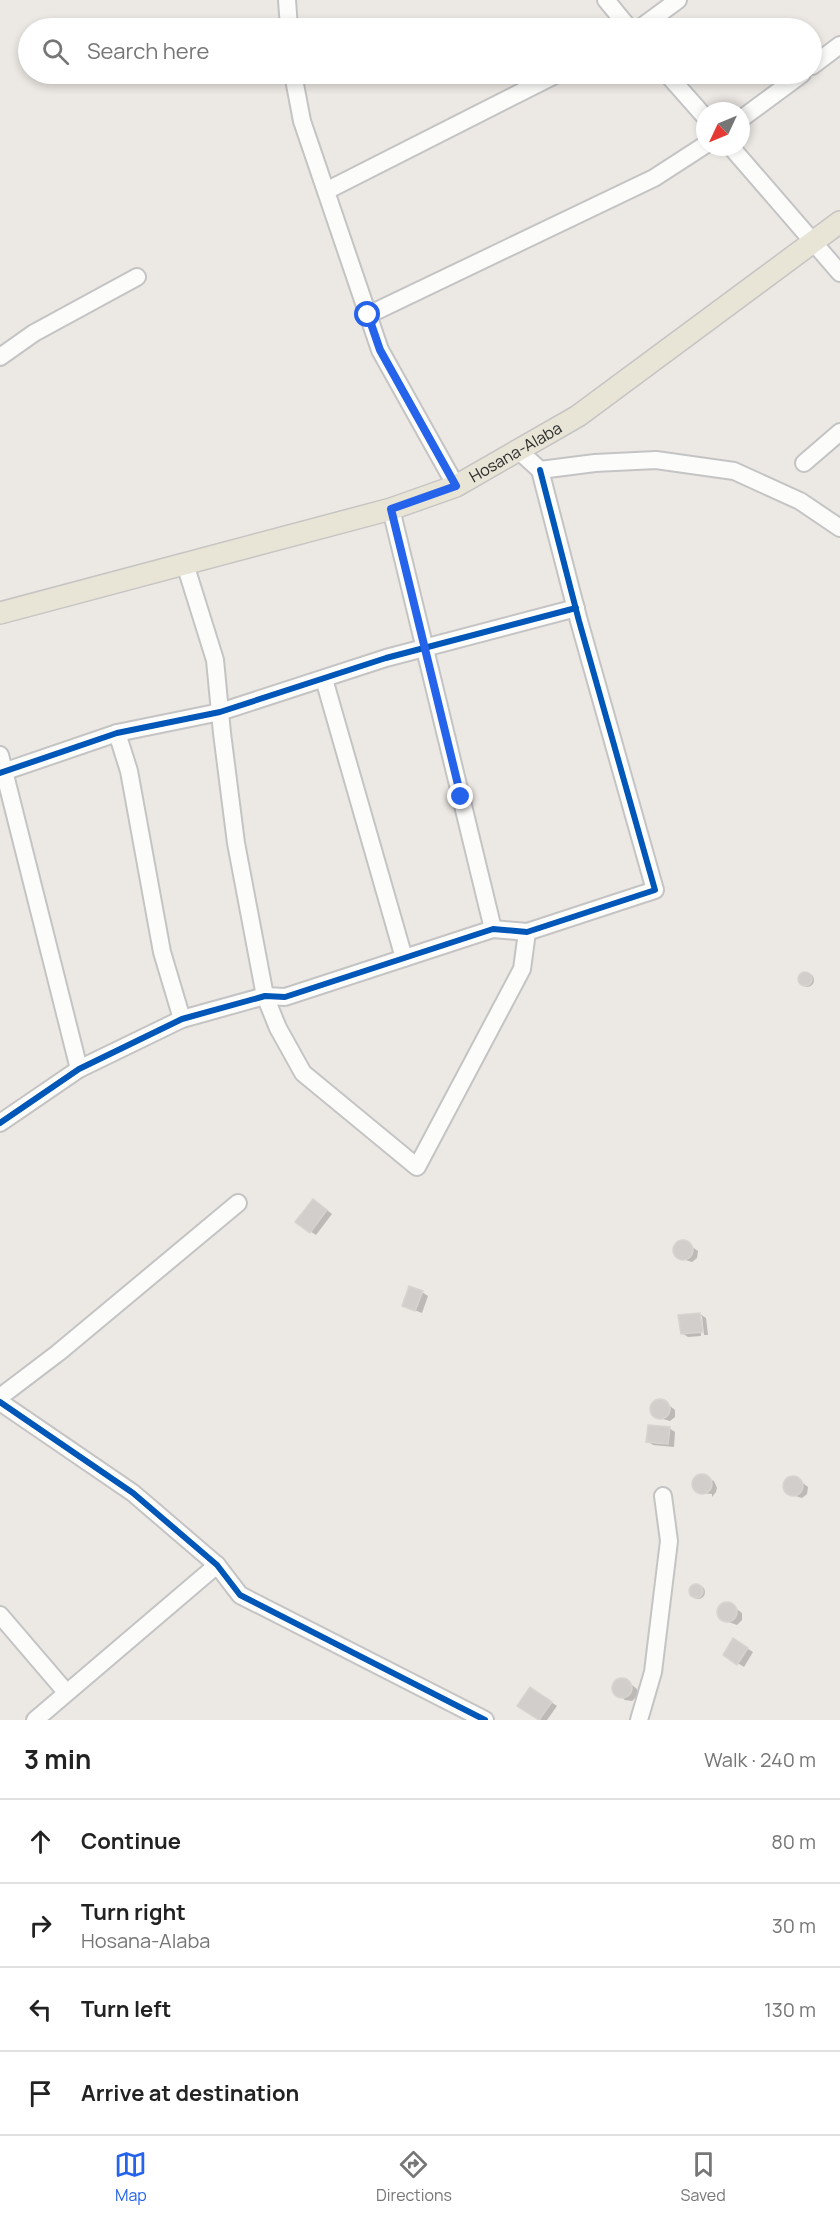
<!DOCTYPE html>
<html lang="en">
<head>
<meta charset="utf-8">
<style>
	body { margin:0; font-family:Manrope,sans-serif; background:#f2f2f2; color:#222 }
	.compass { position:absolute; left:696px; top:102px; width:54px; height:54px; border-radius:50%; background:#fff; box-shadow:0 3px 9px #0003; rotate:226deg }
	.stop { position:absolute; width:18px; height:18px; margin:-14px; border:4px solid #2563eb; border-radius:50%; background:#fff }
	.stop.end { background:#2563eb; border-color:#fff; box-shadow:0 2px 6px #0008 }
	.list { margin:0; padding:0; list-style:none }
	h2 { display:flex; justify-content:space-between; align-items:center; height:78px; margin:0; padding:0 24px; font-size:26px }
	h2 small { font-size:20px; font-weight:400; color:#767676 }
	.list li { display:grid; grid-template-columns:39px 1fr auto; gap:18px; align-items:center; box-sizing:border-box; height:84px; padding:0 24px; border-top:2px solid #e0e0e0 }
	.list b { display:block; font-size:22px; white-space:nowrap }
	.list p { margin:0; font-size:20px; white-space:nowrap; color:#767676 }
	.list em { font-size:20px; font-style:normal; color:#767676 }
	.icon { flex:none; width:33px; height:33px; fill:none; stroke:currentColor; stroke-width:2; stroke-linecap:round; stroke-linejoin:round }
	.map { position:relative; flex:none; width:840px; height:1720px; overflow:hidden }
	.search { position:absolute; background:#fff; box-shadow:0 3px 9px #0003; left:18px; right:18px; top:18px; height:66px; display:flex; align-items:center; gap:15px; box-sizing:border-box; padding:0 21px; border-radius:33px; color:#767676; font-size:22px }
	.sheet { height:414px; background:#fff }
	nav { display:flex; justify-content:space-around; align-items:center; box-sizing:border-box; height:84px; border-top:2px solid #e0e0e0; background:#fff; font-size:16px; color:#767676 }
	nav a { display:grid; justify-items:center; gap:3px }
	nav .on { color:#2563eb }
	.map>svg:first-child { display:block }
	.shadow { fill:#0003 }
	.building { fill:#d1cecb; stroke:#d7d4d0; stroke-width:1.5 }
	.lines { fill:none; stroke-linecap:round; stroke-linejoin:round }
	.minor-casing { stroke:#c5c4c5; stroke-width:20 }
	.major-casing { stroke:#c6c5c4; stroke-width:24 }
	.minor { stroke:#fcfcfb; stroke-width:16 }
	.major { stroke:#e8e4d6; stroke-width:21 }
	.cycleway-casing { stroke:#fff; stroke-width:10 }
	.cycleway { stroke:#0057b8; stroke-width:6 }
	.route { stroke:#2563eb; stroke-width:8 }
	.labels { text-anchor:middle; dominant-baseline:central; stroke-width:4.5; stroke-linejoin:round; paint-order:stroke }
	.street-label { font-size:16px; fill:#2e2e2e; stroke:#fff }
</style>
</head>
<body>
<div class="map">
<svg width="840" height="1720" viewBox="0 0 840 1720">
	<rect width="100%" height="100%" fill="#ece8e4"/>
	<g class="shadow">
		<circle cx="807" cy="980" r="7"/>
		<path d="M319 1204 332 1214 316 1235 310 1231Z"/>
		<path d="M680 1242H685L698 1251 697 1258 692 1262 679 1258 674 1252 676 1244Z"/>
		<path d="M422 1292 428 1296 422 1313 404 1306Z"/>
		<path d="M700 1314 706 1318 708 1335H704L702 1316H699L701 1336 688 1337 682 1333Z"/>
		<path d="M658 1401 665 1402 675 1410V1417L670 1421 656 1417 652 1411V1406Z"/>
		<path d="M669 1428 675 1432 674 1447 653 1445 647 1441Z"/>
		<path d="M699 1476 714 1481 717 1488 716 1492 712 1497V1494L700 1493 693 1486 694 1481Z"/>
		<path d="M796 1478 808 1487 807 1494 802 1498 789 1494 784 1488 788 1479Z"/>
		<circle cx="698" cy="1592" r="7"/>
		<path d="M725 1604H730L742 1613V1620L737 1625 723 1620 719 1614 720 1607Z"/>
		<path d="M734 1640 753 1652 744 1667 725 1655Z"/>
		<path d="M619 1680 627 1681 637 1689V1696L632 1701 625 1700 614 1690 615 1683Z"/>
		<path d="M536 1692 557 1706 547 1720H541L519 1705Z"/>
	</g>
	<g class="building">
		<circle cx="805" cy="979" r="7"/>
		<path d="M313 1199 327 1210 310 1233 295 1222Z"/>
		<circle cx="683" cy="1250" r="10"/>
		<path d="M409 1286 423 1291 415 1311 402 1306Z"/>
		<path d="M700 1313 703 1332 681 1334 678 1315Z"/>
		<circle cx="660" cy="1409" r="10"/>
		<path d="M648 1425 670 1427 668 1444 646 1442Z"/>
		<circle cx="702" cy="1484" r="10"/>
		<circle cx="793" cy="1486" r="10"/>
		<circle cx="696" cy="1591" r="7"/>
		<circle cx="727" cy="1612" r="10"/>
		<path d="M733 1638 748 1648 737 1665 723 1655Z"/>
		<circle cx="622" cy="1688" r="10"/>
		<path d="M530 1687 552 1702 539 1720 517 1706Z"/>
	</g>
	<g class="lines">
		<defs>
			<g id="minor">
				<path d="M287 0 289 28"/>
				<path d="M606 0 629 28"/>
				<path d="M640 28 678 0"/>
				<path d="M812 66 840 45"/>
				<path d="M293 74 302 121 380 350 456 486"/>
				<path d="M667 74 705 117"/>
				<path d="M741 119 802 74"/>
				<path d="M731 147 840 273"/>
				<path d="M326 191 557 74"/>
				<path d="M368 315 654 178 705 145"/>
				<path d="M0 357 34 333 137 277"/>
				<path d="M518 450 540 470 595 463 656 460 734 471 800 501 840 528"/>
				<path d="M804 463 840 432"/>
				<path d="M391 509 493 929"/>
				<path d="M185 564 215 660 222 733 236 843 265 996 278 1028 303 1073 417 1167 522 969 527 932"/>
				<path d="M324 679 404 958"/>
				<path d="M117 733 129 771 162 952 182 1019"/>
				<path d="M0 755 79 1069"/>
				<path d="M0 773 117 733 220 712 386 658 576 608"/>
				<path d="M0 1123 79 1069 182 1019 265 996 285 997 493 929 527 932 655 890 579 621 540 470"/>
				<path d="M0 1397 58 1353 238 1203"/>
				<path d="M0 1402 133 1493 217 1565 240 1595 485 1720"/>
				<path d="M0 1615 66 1692"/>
				<path d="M35 1720 217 1565"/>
				<path d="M639 1720 653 1672 669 1541 663 1496"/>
			</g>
			<g id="major">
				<path id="s1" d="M0 613 391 509 456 486 578 416 840 222"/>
			</g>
		</defs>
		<use href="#minor" class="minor-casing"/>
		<use href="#major" class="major-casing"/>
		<use href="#minor" class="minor"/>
		<use href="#major" class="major"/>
		<defs>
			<g id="cycleway">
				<path d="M0 773 117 733 220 712 386 658 576 608"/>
				<path d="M0 1123 79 1069 182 1019 265 996 285 997 493 929 527 932 655 890 579 621 540 470"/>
				<path d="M0 1402 133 1493 217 1565 240 1595 485 1720"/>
			</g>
		</defs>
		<use href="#cycleway" class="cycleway-casing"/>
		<use href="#cycleway" class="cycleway"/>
	</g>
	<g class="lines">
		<path class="route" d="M368 315 380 350 456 486 391 509 461 797"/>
	</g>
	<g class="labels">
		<g class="street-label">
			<text stroke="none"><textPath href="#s1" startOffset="542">Hosana-Alaba</textPath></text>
		</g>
	</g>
</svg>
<svg class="compass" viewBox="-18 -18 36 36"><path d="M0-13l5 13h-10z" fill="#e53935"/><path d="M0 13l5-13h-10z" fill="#767676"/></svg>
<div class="stop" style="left:368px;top:315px"></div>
<div class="stop end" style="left:461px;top:797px"></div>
<div class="search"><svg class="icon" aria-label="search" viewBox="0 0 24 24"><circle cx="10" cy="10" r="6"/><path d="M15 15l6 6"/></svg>Search here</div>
</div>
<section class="sheet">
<h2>3 min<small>Walk · 240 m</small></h2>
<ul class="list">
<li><svg class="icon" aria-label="ahead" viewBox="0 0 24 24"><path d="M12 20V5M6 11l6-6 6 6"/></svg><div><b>Continue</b></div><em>80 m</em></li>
<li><svg class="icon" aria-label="right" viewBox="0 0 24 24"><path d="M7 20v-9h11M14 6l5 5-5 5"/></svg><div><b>Turn right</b><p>Hosana-Alaba</p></div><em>30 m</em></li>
<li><svg class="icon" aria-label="left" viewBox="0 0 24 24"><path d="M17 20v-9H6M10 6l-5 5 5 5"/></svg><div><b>Turn left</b></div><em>130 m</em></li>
<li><svg class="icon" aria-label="arrive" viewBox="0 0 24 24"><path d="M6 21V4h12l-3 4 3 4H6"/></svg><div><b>Arrive at destination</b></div></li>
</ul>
</section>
<nav>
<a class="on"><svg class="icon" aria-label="map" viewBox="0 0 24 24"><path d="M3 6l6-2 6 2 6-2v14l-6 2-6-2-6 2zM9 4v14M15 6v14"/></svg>Map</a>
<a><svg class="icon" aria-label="directions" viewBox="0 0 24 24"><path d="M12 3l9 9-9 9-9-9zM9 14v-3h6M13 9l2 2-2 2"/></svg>Directions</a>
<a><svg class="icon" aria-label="saved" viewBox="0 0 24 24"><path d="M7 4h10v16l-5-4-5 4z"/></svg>Saved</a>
</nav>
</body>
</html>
